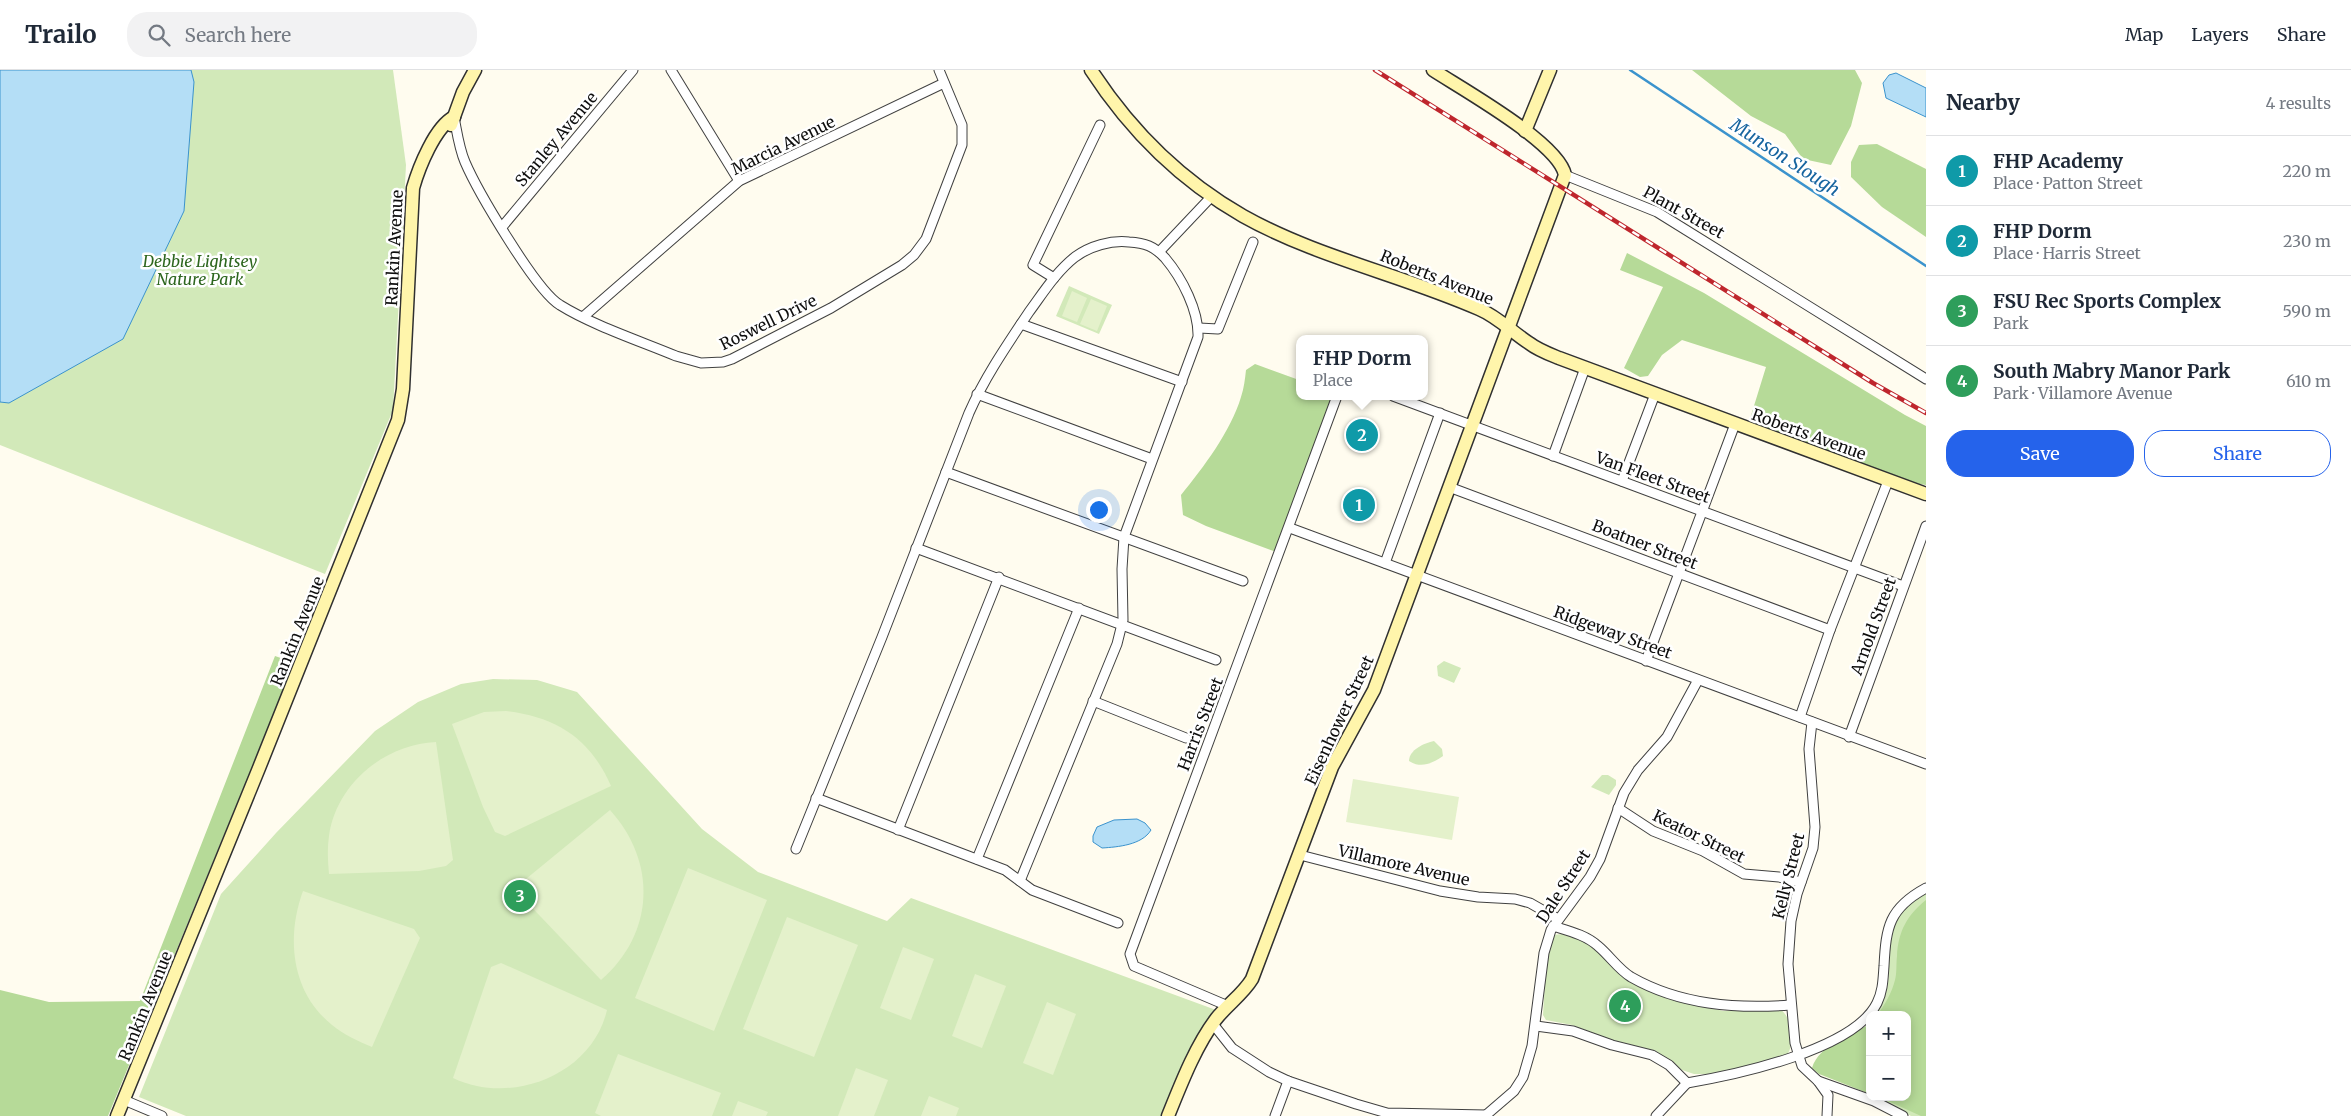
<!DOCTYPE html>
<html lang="en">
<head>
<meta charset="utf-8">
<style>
	body { margin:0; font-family:Merriweather,serif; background:#f2f2f3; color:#1f2937 }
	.controls { position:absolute; right:15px; bottom:15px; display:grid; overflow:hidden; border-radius:10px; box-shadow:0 2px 12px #0003 }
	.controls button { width:45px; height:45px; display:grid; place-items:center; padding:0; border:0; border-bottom:1px solid #e0e1e3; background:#fff; color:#1f2937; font:25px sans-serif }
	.you { position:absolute; left:1098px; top:439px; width:18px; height:18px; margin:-12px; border:4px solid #fff; border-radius:50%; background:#1a73e8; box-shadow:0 0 0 8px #1a73e833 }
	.badge { display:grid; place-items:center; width:32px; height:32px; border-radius:50%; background:#2563eb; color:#fff; font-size:16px; font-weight:700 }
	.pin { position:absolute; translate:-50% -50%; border:2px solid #fff; box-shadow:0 1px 5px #0006 }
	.popup { position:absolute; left:1296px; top:265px; width:132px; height:65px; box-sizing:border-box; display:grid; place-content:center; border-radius:10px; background:#fff; filter:drop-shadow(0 1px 4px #0005); font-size:16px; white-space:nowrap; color:#747a83 }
	.popup b { font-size:19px; color:#1f2937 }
	.popup::after { content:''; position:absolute; left:50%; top:100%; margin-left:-10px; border:10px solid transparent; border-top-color:#fff }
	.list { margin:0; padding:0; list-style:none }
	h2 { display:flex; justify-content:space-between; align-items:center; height:65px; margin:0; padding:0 20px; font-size:21px }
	h2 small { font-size:16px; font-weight:400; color:#747a83 }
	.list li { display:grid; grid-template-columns:32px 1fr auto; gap:15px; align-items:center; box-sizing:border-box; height:70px; padding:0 20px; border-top:1px solid #e0e1e3 }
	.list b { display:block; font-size:19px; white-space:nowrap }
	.list p { margin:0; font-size:16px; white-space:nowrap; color:#747a83 }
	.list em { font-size:16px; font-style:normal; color:#747a83 }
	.actions { display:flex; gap:10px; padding:15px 20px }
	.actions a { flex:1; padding:11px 0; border:1px solid #2563eb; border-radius:20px; text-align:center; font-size:18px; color:#2563eb }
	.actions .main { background:#2563eb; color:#fff }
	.icon { flex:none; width:28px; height:28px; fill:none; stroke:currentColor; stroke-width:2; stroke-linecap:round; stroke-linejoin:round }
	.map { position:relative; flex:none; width:1926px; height:1046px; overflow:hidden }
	header { display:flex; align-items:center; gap:30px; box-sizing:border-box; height:70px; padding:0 25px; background:#fff; border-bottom:1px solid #e0e1e3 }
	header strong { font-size:24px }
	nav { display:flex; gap:28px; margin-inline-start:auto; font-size:18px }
	.search { width:350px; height:45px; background:#f2f2f3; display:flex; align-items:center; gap:12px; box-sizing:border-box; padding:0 18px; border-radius:20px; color:#747a83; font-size:19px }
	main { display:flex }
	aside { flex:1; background:#fff }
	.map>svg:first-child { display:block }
	.green { fill:#d2e9b9 }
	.forest { fill:#b6da98 }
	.pitch { fill:#e4f1cb }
	.water { fill:#b4def6; stroke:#3b93cd }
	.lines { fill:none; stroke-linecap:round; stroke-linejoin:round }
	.stream { stroke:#3b93cd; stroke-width:2.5 }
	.street-casing { stroke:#414141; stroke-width:11 }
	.secondary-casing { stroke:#303030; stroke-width:15 }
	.street { stroke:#fff; stroke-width:9 }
	.secondary { stroke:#fff5ab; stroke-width:12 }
	.rail-casing { stroke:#bf262d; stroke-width:4.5 }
	.rail { stroke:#fff; stroke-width:2.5; stroke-dasharray:8; stroke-linecap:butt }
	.labels { text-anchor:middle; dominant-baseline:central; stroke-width:5; stroke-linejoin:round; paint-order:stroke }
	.street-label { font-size:16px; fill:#0e0e0e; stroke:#fff }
	.park-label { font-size:16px; font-style:italic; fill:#2d661e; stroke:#fff }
	.water-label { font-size:18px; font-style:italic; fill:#1765a0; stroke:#fff }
</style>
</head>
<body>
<header>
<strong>Trailo</strong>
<div class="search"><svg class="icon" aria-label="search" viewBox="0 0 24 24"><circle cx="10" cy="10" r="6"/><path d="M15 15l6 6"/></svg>Search here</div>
<nav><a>Map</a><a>Layers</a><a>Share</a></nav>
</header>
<main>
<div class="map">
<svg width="1926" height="1046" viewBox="0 0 1926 1046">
	<rect width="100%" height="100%" fill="#fffcef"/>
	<g class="green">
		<path d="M0 0H393L406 95 393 340 325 504 0 375Z"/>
		<path d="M1069 216 1112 235 1099 264 1056 246Z"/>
		<path d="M1444 591 1461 598 1454 613 1438 606 1437 596Z"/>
		<path d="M493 609 537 610 577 622 702 759 758 802 887 851 911 828 1216 940 1187 986 1161 1046H186L139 1027 221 824 276 763 375 661 418 632 461 614Z"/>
		<path d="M1434 671 1442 679 1443 686C1433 693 1421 699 1409 691 1409 680 1424 673 1434 671Z"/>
		<path d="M1602 705H1608L1616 710V715L1609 725 1591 717Z"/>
		<path d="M1926 823V1046H1911L1876 1027H1907V945H1875C1908 904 1863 856 1926 823Z"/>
		<path d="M1562 864 1589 873 1622 904 1695 934 1723 941 1779 939C1792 944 1796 976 1786 986L1740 998 1708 1004H1694L1682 1000 1656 981 1609 969 1572 955 1546 950 1543 945 1546 895 1551 868 1553 865Z"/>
	</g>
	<g class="forest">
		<path d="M1692 0H1855L1862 13 1851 56 1831 95 1803 89 1785 64 1751 46Z"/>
		<path d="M1877 74 1926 99V167L1882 137 1851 107V92L1859 75Z"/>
		<path d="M1627 183 1704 223 1905 345 1926 356V415L1894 410 1749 352 1766 297 1682 270 1662 285 1648 306 1640 307 1624 298 1663 217 1620 200Z"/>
		<path d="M1255 294 1299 310 1300 326H1332L1279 483 1206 456 1183 445 1181 425C1203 398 1231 361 1241 327 1244 318 1245 309 1246 300Z"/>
		<path d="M275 586 295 593 108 1046H0V920L49 932 140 931Z"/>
		<path d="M1926 830V1046H1921L1879 1027H1907V945H1877C1885 935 1892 922 1895 910 1897 903 1896 894 1897 886 1898 862 1907 845 1926 830Z"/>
		<path d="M1870 954V1024L1819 1004 1812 998C1819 975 1850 965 1870 954Z"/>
	</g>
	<g class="pitch">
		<path d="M1072 221 1087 228 1077 252 1062 246Z"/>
		<path d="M1091 229 1107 236 1097 261 1080 254Z"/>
		<path d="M506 641C556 647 590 668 611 716L505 766 495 762 483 737 452 654 484 642Z"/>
		<path d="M436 672 453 790 446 796 419 801 329 804C328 792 327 779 329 766 336 714 385 674 436 672Z"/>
		<path d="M1353 709 1459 727 1452 770 1346 752Z"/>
		<path d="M610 740C657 792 655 863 601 910L520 825 521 813Z"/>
		<path d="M688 798 767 830 714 961 635 928Z"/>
		<path d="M303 821 414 859 420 868 372 977C358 971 344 965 332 955 291 922 286 867 303 821Z"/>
		<path d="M787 847 858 875 814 987 743 959Z"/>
		<path d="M903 877 934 889 911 950 880 938Z"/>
		<path d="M501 893 607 940C592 1005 511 1036 453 1008L491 897Z"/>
		<path d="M975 904 1006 916 982 978 952 966Z"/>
		<path d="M1047 932 1076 944 1053 1005 1023 993Z"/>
		<path d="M618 984 721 1023 712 1046H601L595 1043Z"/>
		<path d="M856 998 888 1010 874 1046H838Z"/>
		<path d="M929 1026 959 1038 956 1046H921Z"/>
		<path d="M738 1031 768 1042 766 1046H732Z"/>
	</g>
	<g class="water">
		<path d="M0 0H191L194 12 184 141 123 269 9 333 0 332Z"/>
		<path d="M1896 3 1926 18V47L1886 28 1883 13 1889 5Z"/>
		<path d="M1137 749 1145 753 1151 760C1142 775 1118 777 1102 778L1093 772V766L1097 757 1114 750Z"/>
	</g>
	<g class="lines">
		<path class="stream" d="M1630 0 1926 196"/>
		<defs>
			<g id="street">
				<path d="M671 0 739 111"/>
				<path d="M454 47C457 62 459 78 465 92 477 120 536 221 560 235 592 255 640 271 676 286L701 293 723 292 732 289 831 238 902 195 914 185 926 169 962 75V55L939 0"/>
				<path d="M1565 105 1657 142 1926 309"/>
				<path d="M502 157 633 0"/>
				<path d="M1159 182 1212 126"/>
				<path d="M1054 208 1033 195 1100 55"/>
				<path d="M583 247 739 111 944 13"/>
				<path d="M1021 254 1182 312"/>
				<path d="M1199 258 1218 259 1253 172"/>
				<path d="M977 324 1152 389"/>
				<path d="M1393 326 1903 516"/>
				<path d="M1553 386 1585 298"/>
				<path d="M946 402 1243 511"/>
				<path d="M1622 411 1655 324"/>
				<path d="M1449 417 1830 560"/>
				<path d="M1290 458 1926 694"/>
				<path d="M916 478 1216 590"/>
				<path d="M1385 493 1440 343"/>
				<path d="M1646 591 1735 354"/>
				<path d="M1093 631 1186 668"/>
				<path d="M1800 647 1830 560 1888 411"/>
				<path d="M1812 652 1809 679 1815 757 1813 778 1797 824 1791 851 1788 894 1795 973 1802 996 1818 1011 1828 1025 1827 1046"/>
				<path d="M1849 667 1926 456"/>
				<path d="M816 728 1005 800 1032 820 1118 853"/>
				<path d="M1618 738 1653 761 1703 781 1744 804 1779 807 1801 812"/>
				<path d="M898 760 999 507"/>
				<path d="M796 779 882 567 969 343C985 307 1007 275 1029 242 1043 223 1056 202 1075 187 1090 176 1111 170 1129 172 1145 173 1154 176 1165 188 1182 208 1199 241 1198 267L1124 467 1122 499 1123 550 1117 574 1020 811"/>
				<path d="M1300 785 1440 821 1478 827 1515 829 1530 833 1558 849"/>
				<path d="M977 789 1079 538"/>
				<path d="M1553 856C1569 861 1586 865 1598 876 1610 886 1618 899 1631 907 1680 935 1736 939 1790 935"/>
				<path d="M1228 936 1134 896 1130 884 1337 326"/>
				<path d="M1213 954 1232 978 1269 1002 1288 1011 1356 1034 1387 1043 1486 1045"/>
				<path d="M1536 956 1573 961 1612 975 1652 985 1669 995 1687 1013C1735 1005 1854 980 1877 933 1883 921 1883 909 1884 896 1886 857 1889 838 1926 818"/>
				<path d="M1818 1011 1874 1031 1903 1046"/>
				<path d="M124 1030 162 1046"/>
				<path d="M1275 1046 1288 1011"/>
				<path d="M1485 1046 1514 1021 1523 1007 1532 976 1544 883 1551 860 1590 807 1600 789 1624 723 1638 700 1667 667 1698 610"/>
				<path d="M1656 1046 1687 1013"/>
			</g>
			<g id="secondary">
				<path d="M1091 0C1130 60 1180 110 1243 146 1316 187 1402 205 1479 239 1498 247 1512 262 1529 273 1538 280 1549 284 1559 288L1926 424"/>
				<path d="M451 55 463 22 475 0"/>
				<path d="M1525 61 1550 0"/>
				<path d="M117 1046 259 698 398 350 403 319 413 118C419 97 435 57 454 47"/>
				<path d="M1168 1046C1181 1014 1195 977 1216 949 1228 934 1243 924 1252 909L1332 697 1374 620 1565 105C1559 73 1462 19 1433 0"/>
			</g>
		</defs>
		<use href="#street" class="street-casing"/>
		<use href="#secondary" class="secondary-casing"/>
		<use href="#street" class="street"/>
		<use href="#secondary" class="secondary"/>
		<defs>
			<path id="rail" d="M1375 0 1873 313 1926 343"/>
		</defs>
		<use href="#rail" class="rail-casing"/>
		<use href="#rail" class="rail"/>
	</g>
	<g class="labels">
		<g class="street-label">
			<text transform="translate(556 69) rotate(-50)">Stanley Avenue</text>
			<text transform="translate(783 75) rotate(-26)">Marcia Avenue</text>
			<text transform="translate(1684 142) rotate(29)">Plant Street</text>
			<text transform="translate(394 178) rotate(-87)">Rankin Avenue</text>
			<text transform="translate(1437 207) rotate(22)">Roberts Avenue</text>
			<text transform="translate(768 252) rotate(-26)">Roswell Drive</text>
			<text transform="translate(1809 364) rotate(20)">Roberts Avenue</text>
			<text transform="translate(1653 407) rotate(20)">Van Fleet Street</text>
			<text transform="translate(1645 474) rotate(21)">Boatner Street</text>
			<text transform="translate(1873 556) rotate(-70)">Arnold Street</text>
			<text transform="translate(297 561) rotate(-68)">Rankin Avenue</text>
			<text transform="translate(1613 562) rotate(20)">Ridgeway Street</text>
			<text transform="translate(1339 650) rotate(-65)">Eisenhower Street</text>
			<text transform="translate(1200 654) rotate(-69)">Harris Street</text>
			<text transform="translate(1699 766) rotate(26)">Keator Street</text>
			<text transform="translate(1404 795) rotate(13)">Villamore Avenue</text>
			<text transform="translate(1788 806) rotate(-76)">Kelly Street</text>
			<text transform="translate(1563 816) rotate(-57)">Dale Street</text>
			<text transform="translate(145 936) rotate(-68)">Rankin Avenue</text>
		</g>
		<g class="park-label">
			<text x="200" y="191">Debbie Lightsey<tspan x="200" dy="18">Nature Park</tspan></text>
		</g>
		<g class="water-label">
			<text transform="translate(1785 87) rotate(33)">Munson Slough</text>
		</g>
	</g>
</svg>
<div class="controls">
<button>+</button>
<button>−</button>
</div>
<div class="you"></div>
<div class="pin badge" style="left:1359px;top:435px;background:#0f9aa8">1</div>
<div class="pin badge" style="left:1362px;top:365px;background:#0f9aa8">2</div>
<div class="popup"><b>FHP Dorm</b>Place</div>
<div class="pin badge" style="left:520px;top:826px;background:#2e9e5b">3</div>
<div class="pin badge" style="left:1625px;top:936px;background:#2e9e5b">4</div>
</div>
<aside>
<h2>Nearby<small>4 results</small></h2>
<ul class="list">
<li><span class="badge" style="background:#0f9aa8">1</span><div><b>FHP Academy</b><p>Place · Patton Street</p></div><em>220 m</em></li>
<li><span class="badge" style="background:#0f9aa8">2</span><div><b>FHP Dorm</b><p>Place · Harris Street</p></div><em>230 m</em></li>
<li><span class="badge" style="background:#2e9e5b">3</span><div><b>FSU Rec Sports Complex</b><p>Park</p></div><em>590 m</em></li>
<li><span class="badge" style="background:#2e9e5b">4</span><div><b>South Mabry Manor Park</b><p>Park · Villamore Avenue</p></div><em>610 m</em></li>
</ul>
<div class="actions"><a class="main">Save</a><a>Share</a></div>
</aside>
</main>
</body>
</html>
